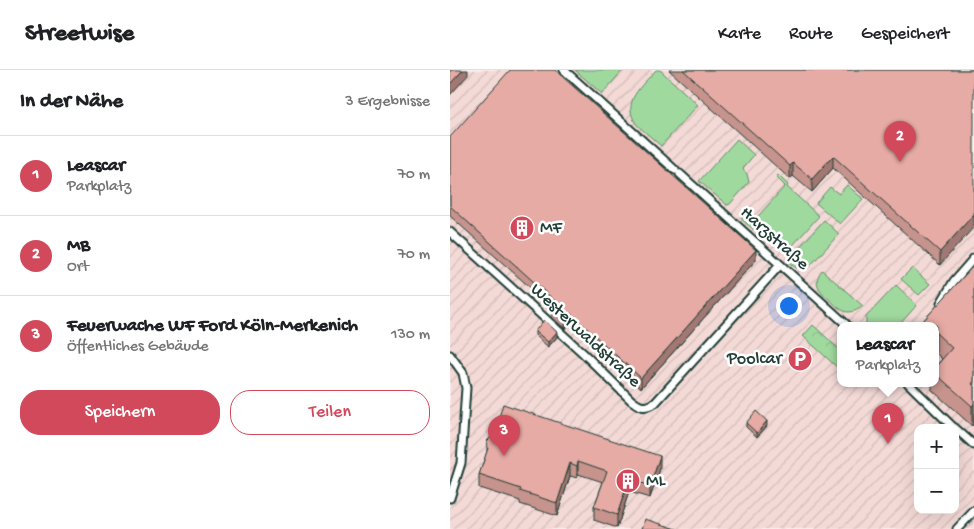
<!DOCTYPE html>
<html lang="de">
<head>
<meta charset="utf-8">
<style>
	body { margin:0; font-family:"Gochi Hand",sans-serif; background:#f2f2f2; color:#202124 }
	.controls { position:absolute; right:15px; bottom:15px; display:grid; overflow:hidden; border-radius:10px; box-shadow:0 5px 20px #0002 }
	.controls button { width:45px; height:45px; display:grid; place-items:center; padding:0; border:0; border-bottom:1px solid #e0e0e0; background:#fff; color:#202124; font:25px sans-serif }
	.you { position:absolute; left:338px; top:235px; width:18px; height:18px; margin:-12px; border:4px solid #fff; border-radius:50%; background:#1a73e8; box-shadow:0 0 0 8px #1a73e833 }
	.badge { display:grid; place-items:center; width:32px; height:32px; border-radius:50%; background:#d1495b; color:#fff; font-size:16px; font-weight:700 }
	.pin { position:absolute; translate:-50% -41px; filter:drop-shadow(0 1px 2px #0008) }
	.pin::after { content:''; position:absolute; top:26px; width:18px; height:15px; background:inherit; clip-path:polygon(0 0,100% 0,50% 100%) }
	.popup { position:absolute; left:387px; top:252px; width:102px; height:65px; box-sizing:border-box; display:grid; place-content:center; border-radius:10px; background:#fff; filter:drop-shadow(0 1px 4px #0005); font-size:16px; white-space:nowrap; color:#757577 }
	.popup b { font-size:19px; color:#202124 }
	.popup::after { content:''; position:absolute; left:50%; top:100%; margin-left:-10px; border:10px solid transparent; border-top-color:#fff }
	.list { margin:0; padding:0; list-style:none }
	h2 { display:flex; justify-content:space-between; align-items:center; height:65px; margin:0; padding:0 20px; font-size:21px }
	h2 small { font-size:16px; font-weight:400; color:#757577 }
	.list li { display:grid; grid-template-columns:32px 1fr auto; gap:15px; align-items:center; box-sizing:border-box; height:80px; padding:0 20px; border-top:1px solid #e0e0e0 }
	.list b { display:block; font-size:19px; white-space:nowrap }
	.list p { margin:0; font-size:16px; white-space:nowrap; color:#757577 }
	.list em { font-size:16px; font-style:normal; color:#757577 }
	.actions { display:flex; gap:10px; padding:15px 20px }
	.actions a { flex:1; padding:11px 0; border:1px solid #d1495b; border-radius:20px; text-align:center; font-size:18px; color:#d1495b }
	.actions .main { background:#d1495b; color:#fff }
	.map { position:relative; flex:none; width:524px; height:459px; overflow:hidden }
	header { display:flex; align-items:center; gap:30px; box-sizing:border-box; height:70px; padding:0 25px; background:#fff; border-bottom:1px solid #e0e0e0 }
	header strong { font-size:24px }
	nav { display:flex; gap:28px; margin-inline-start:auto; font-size:18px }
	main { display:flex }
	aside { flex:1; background:#fff }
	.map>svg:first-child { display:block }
	.industrial { fill:url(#industrial-furrows); fill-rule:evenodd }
	.grass { fill:#a0d99e; stroke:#608b69 }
	.forest { fill:url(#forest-crowns); stroke:#608b69 }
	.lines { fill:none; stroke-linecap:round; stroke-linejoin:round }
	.service-casing { stroke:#1f3d34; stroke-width:11 }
	.service { stroke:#fff; stroke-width:7 }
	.wall { fill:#c6938d; stroke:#1f3d34 }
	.shaded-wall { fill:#a17873; stroke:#1f3d34 }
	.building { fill:#e6aba4; stroke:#1f3d34 }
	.labels { text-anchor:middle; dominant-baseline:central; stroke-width:5; stroke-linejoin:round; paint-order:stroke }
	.poi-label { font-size:18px; fill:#1f3d34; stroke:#fff; text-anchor:start }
	.street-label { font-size:18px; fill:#1f3d34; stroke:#fff }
</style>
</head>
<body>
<header>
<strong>Streetwise</strong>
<nav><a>Karte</a><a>Route</a><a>Gespeichert</a></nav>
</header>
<main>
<aside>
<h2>In der Nähe<small>3 Ergebnisse</small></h2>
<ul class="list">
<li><span class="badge">1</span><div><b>Leascar</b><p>Parkplatz</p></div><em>70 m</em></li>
<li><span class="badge">2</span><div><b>MB</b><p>Ort</p></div><em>70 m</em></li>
<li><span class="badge">3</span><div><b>Feuerwache WF Ford Köln-Merkenich</b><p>Öffentliches Gebäude</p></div><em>130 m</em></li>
</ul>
<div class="actions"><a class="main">Speichern</a><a>Teilen</a></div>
</aside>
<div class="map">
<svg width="524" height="459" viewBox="0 0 524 459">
	<defs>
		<pattern id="industrial-furrows" width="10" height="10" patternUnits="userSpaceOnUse" patternTransform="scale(1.25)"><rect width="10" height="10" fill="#f4dad7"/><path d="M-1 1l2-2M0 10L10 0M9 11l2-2" fill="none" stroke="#d1bcb9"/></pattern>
		<pattern id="forest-crowns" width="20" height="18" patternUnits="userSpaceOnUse" patternTransform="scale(1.25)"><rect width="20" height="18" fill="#a0d99e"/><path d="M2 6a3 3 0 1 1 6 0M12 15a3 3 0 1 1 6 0" fill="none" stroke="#89bb89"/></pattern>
	</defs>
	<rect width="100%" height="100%" fill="#faeeed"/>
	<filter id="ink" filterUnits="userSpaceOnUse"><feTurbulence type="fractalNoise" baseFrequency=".02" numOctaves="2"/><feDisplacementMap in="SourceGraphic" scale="10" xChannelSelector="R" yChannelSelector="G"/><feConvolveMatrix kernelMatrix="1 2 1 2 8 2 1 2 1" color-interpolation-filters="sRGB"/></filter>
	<g filter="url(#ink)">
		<path class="industrial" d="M0 0H524V459H0ZM390 255H486V313H390ZM468 358H505V440H468Z"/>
		<g class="grass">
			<path d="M125 0H173L152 24Z"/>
			<path d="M206 0H210L248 35 211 76 187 55C170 32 192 16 206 0Z"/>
			<path d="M287 69 304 85 294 97 293 100 297 104 299 112 280 134 277 135 249 111Z"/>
			<path d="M328 105 338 115 337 117 369 146 336 183 323 171 315 169 292 150V145L302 153 335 116 326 107Z"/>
			<path d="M397 115 413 129 390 154 366 133 380 117 389 124Z"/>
			<path d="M374 150 389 164 360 196 355 198H346L337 191Z"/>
			<path d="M462 198 480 214 469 225 451 209Z"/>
			<path d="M372 200 413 236C409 239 404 242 399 242 392 242 387 236 382 232 371 222 361 214 372 200Z"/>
			<path d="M446 215 467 235 449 255H416V247Z"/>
		</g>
		<path class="forest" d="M363 255 390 280V300L353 266Z"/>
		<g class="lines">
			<defs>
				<g id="service">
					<path d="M114 0 225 100"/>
					<path d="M230 104 397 255"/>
					<path d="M0 162 133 283 181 330C190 337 194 339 205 333L330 195"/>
					<path d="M491 233 504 211 524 188"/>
					<path d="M0 285 13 303 16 318 11 393 0 428"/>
					<path d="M458 313 504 358"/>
					<path d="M505 358 524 375"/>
					<path d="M507 459 524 441"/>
				</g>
			</defs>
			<use href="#service" class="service-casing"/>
			<use href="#service" class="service"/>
		</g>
		<g class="wall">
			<path d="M219 0H524L490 195 383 98 362 122 343 106 340 109Z"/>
			<path d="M0 67 306 190 191 318 120 253 115 259 102 247V237L0 146Z"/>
			<path d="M524 195V354L522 356 482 320V313H486V296L492 289 486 283V255H473V251Z"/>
			<path d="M85 261 107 267 98 277 85 265Z"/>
			<path d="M296 353 317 356 307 367 296 357Z"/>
			<path d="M37 371 210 399 200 428 179 422 167 458 144 450V437L153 412 128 404 127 408 120 406 107 446 70 434V431L29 418V405L37 382Z"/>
		</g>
		<g class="shaded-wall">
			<path d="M13 0H18V5L0 25V14Z"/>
			<path d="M383 86V98L362 122V109Z"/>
			<path d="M343 93V106L340 109V96Z"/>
			<path d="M524 144V157L490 195V182Z"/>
			<path d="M306 180V190L191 318V308Z"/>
			<path d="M120 243V253L115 259V249Z"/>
			<path d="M107 262V267L98 277V272Z"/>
			<path d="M524 334V354L522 356V336Z"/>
			<path d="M317 351V356L307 367V363Z"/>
			<path d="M210 386V399L200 428V416Z"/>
			<path d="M128 391V404L127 408V396Z"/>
			<path d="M120 393V406L107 446V433Z"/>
			<path d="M179 409V422L167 458V445Z"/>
		</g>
		<g class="building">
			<path d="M0 0H13L0 14Z"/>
			<path d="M60 0H105L306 180 191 308 120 243 115 249 102 237 106 232 0 136V67Z"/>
			<path d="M233 0H524V144L490 182 383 86 362 109 343 93 340 96Z"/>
			<path d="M524 195V311L522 314 524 316V334L522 336 486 304V296L502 278 486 263V255H477L473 251Z"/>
			<path d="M94 250 107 262 98 272 85 261Z"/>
			<path d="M53 334 210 386 200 416 179 409 167 445 144 437 157 401 128 391 127 396 120 393 107 433 70 421 71 419 29 405 38 378 37 371 41 367 42 363H44Z"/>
			<path d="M306 341 317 351 307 363 296 353Z"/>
			<path d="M195 449 227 459H192Z"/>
		</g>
	</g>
	<defs>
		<symbol id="building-disc" viewBox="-11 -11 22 22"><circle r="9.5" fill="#d1495b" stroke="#fff"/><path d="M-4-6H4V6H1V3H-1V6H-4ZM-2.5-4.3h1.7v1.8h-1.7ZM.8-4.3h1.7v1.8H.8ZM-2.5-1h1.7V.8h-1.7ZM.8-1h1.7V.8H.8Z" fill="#fff"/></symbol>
		<symbol id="parking-disc" viewBox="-11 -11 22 22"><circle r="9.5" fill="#d1495b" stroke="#fff"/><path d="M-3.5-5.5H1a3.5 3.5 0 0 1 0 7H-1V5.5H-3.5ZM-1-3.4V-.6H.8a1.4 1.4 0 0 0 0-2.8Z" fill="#fff"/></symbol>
	</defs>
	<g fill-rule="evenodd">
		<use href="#building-disc" x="58" y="144" width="28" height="28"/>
		<use href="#parking-disc" x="336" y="275" width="28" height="28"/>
		<use href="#building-disc" x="164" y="397" width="28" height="28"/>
	</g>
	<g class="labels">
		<g class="poi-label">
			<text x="90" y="158">MF</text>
			<text x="332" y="289" text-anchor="end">Poolcar</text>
			<text x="196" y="411">ML</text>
		</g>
		<g class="street-label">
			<text transform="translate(324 169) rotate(42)">Harzstraße</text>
			<text transform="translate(135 266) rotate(43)">Westerwaldstraße</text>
		</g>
	</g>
</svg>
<div class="controls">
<button>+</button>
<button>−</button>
</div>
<div class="you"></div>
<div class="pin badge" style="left:438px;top:374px">1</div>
<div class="popup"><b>Leascar</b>Parkplatz</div>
<div class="pin badge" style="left:450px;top:92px">2</div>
<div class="pin badge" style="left:54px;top:386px">3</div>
</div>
</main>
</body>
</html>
